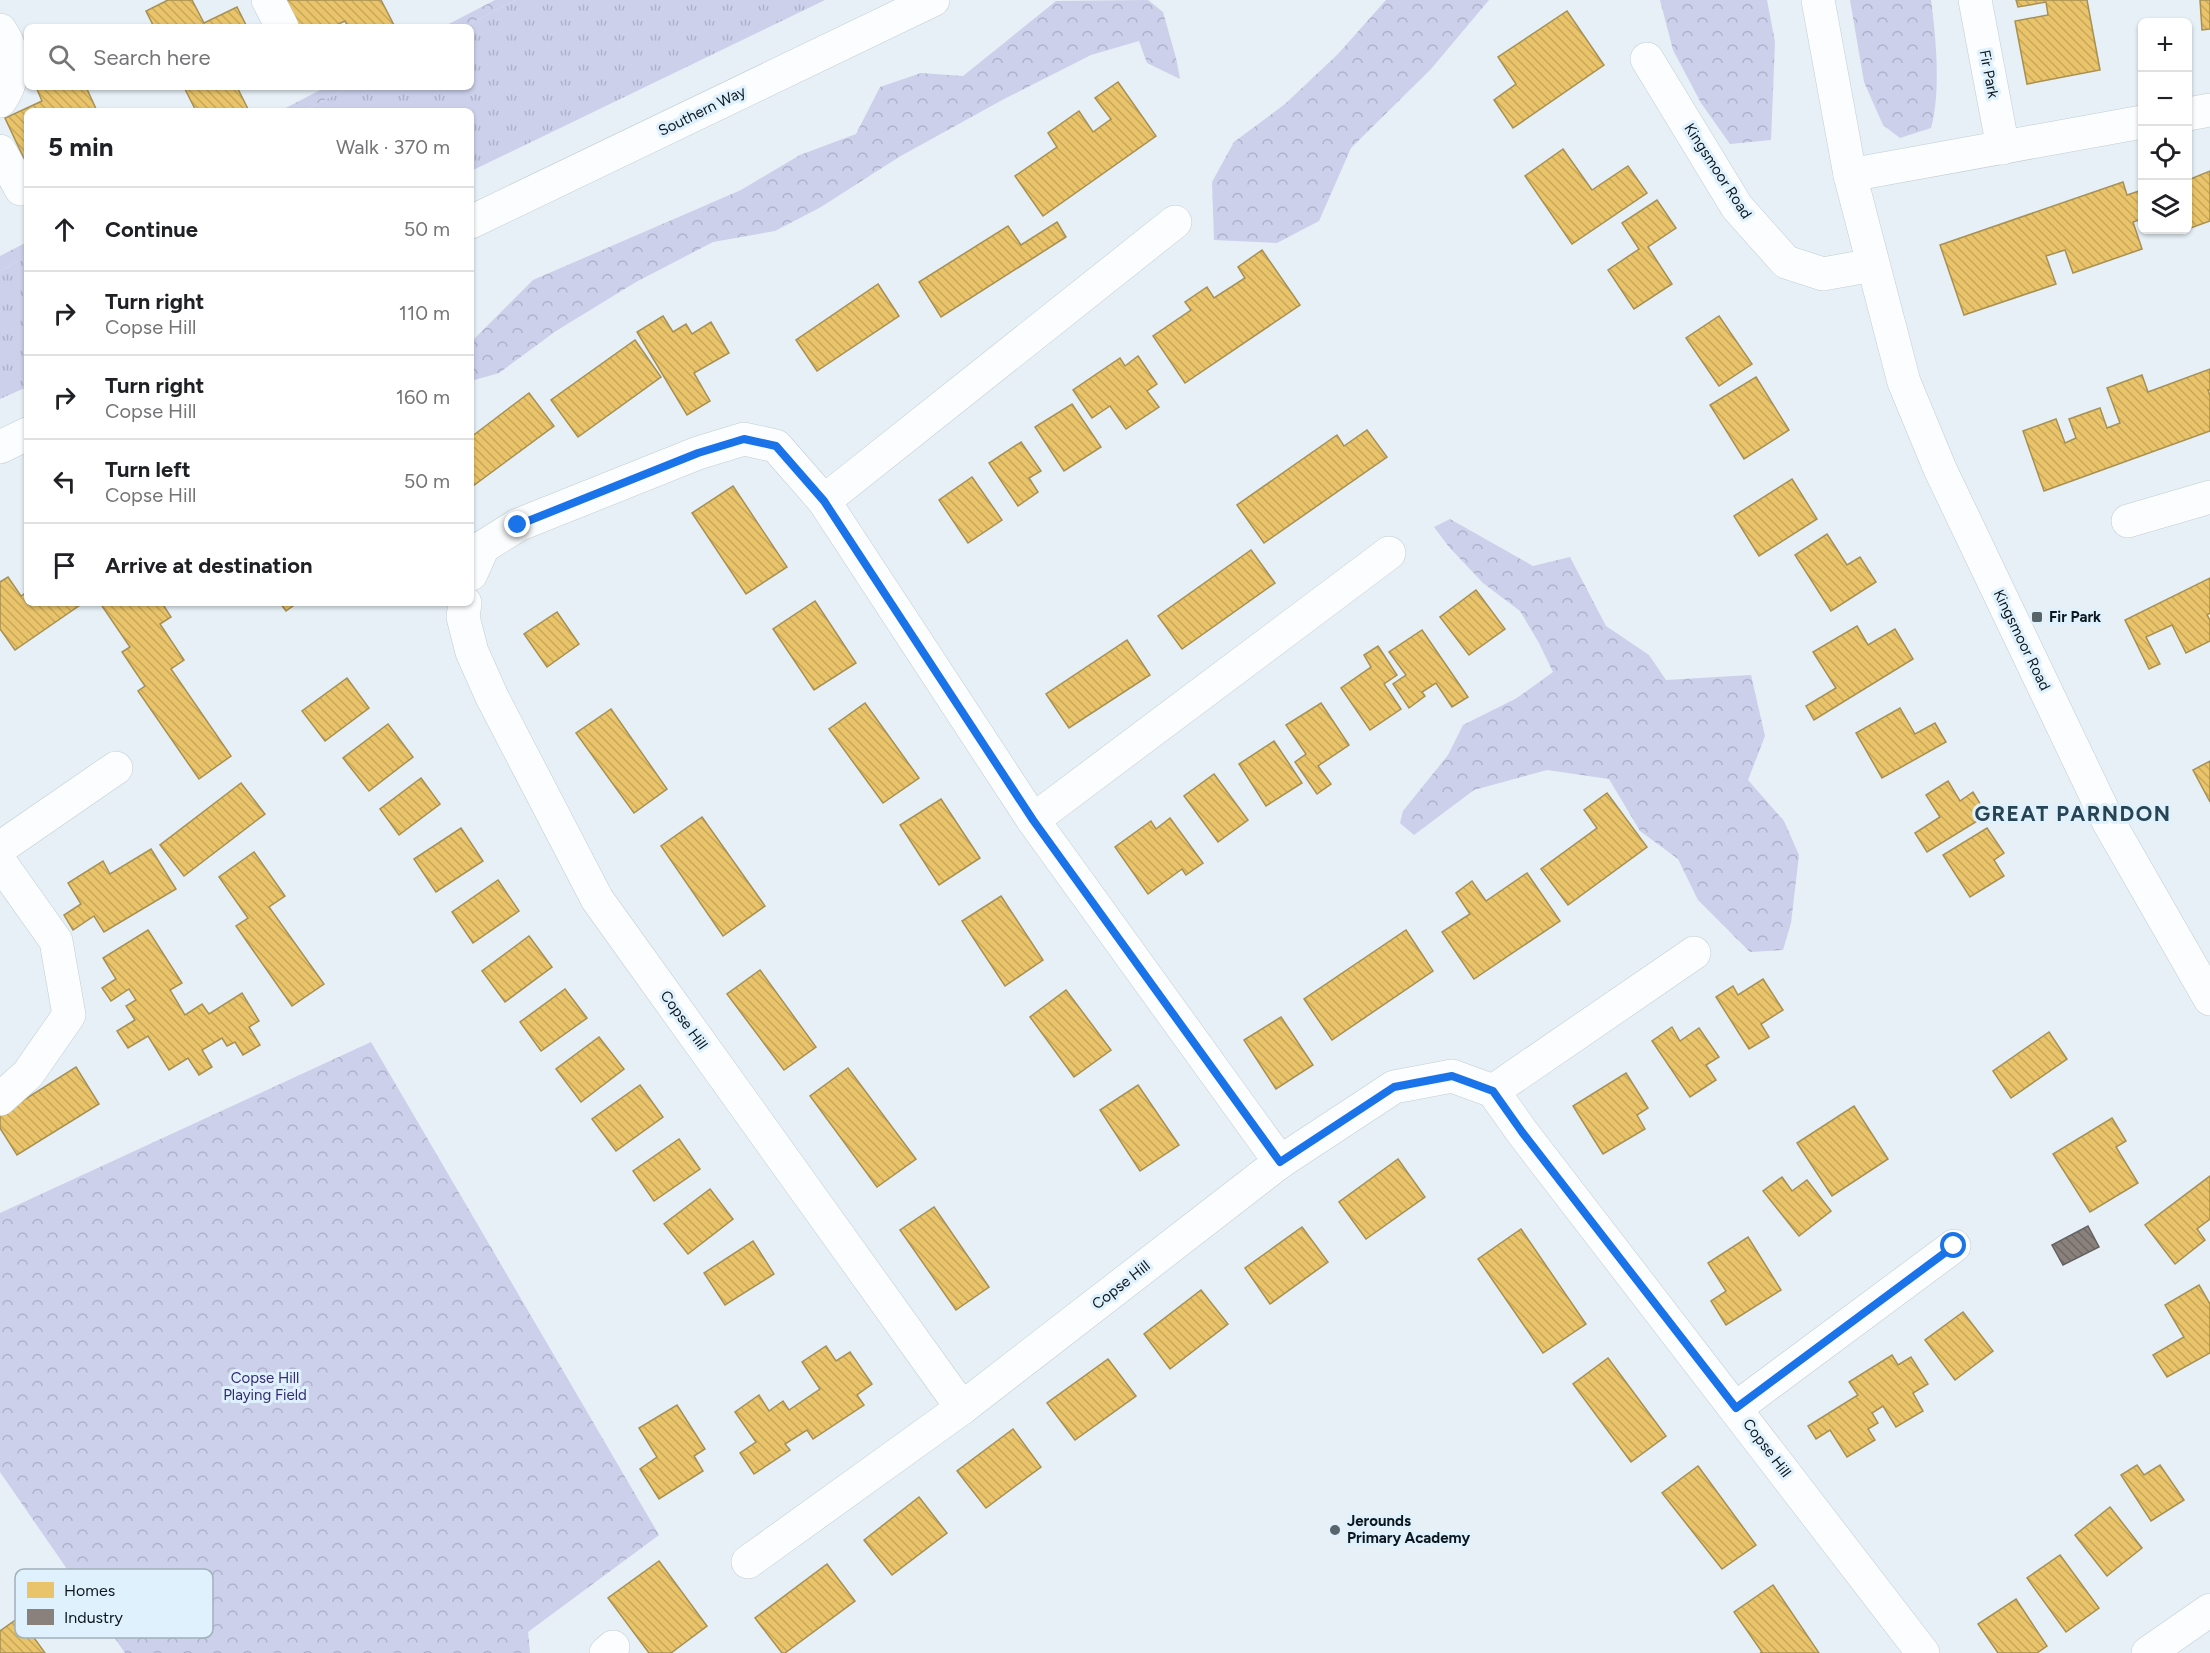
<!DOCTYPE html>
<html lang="en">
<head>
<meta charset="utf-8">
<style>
	body { margin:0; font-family:Figtree,sans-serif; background:#f6f6f6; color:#202124 }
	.controls { position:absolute; right:18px; top:18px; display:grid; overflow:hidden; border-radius:9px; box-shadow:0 2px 4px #0004 }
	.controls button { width:54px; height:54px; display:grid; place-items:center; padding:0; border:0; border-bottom:2px solid #e0e0e0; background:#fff; color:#202124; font:30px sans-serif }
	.stop { position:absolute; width:18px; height:18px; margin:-14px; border:4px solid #1a73e8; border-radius:50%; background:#fff }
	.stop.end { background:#1a73e8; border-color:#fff; box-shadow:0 2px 6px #0008 }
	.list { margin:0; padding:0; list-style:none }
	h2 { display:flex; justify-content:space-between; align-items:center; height:78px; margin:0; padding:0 24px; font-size:26px }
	h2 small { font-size:20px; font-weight:400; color:#757577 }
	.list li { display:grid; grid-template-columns:39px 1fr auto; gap:18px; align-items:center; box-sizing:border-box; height:84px; padding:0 24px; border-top:2px solid #e0e0e0 }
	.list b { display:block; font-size:22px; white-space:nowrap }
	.list p { margin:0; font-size:20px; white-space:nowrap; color:#757577 }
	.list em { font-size:20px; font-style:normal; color:#757577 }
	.icon { flex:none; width:33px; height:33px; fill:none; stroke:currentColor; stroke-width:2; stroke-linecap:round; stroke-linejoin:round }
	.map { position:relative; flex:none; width:2210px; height:1653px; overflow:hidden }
	.search { position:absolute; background:#fff; box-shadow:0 2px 4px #0004; left:24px; top:24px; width:450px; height:66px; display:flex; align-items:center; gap:15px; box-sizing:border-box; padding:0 21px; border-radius:9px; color:#757577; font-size:22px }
	.panel { position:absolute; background:#fff; box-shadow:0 2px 4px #0004; left:24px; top:108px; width:450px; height:498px; border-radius:9px }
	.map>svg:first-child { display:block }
	.grass { fill:url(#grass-tufts) }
	.forest { fill:url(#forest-crowns) }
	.homes { fill:url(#homes-back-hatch); stroke:#a79053; stroke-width:1.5 }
	.industry { fill:url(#industry-back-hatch); stroke:#646160; stroke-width:1.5 }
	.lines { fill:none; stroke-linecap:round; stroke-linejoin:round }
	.minor-casing { stroke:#c3cdd4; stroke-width:34 }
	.primary-casing { stroke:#c3cdd4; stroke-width:34 }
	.minor { stroke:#fbfdfe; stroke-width:33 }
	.primary { stroke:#fbfdfe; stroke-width:33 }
	.route { stroke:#1a73e8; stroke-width:8 }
	.poi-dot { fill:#58636a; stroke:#dff1fd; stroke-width:2 }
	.labels { text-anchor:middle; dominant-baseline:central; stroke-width:6; stroke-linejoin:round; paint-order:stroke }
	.street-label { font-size:15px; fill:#0c171e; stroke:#dff1fd }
	.poi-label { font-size:15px; font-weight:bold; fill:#0c171e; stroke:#dff1fd; text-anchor:start }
	.park-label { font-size:15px; fill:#362973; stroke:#dff1fd }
	.district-label { font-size:21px; font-weight:bold; letter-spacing:1.5px; fill:#284353; stroke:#dff1fd }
	.key { fill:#dff1fd; stroke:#a0b0ba; stroke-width:1.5 }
	.key-label { font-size:16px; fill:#0c171e }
</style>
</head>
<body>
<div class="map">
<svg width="2210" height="1653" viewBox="0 0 2210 1653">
	<defs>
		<pattern id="grass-tufts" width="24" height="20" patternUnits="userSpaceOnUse" patternTransform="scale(1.5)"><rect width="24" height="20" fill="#ccd0eb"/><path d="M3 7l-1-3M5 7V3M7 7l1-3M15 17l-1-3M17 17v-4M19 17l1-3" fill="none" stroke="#aeb2c9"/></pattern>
		<pattern id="forest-crowns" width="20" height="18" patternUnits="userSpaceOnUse" patternTransform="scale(1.5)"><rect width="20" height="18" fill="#ccd0eb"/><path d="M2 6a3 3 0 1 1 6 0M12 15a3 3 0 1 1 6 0" fill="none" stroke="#aeb2c9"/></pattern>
		<pattern id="homes-back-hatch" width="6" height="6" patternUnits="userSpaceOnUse" patternTransform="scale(1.5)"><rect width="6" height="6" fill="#e9c46a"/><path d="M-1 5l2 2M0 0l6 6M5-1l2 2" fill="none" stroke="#c7a85b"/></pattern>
		<pattern id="industry-back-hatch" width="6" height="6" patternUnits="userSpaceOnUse" patternTransform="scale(1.5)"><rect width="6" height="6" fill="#8a817c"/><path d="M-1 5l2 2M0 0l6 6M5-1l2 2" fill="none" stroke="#6f6965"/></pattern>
	</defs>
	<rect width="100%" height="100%" fill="#e6f0f6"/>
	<g class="grass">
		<path d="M516 0H825L471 171V111H304L349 87H471V27H464Z"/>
		<path d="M27 257V387L0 399V271Z"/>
	</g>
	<g class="forest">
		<path d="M495 0H516L464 27H443Z"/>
		<path d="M1148 0 1163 12 1176 58 1180 79 1147 63 1139 41 1091 55 1004 99 899 157 821 207 775 231 713 242 636 282 556 331 499 373 471 381V342L533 280 741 190 800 155 856 134 880 87 921 73 963 76 1056 1Z"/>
		<path d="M1386 0H1489L1431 69 1351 148 1319 221 1277 243 1214 240 1212 182 1234 142 1285 104 1338 54Z"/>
		<path d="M1660 0H1767L1775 42 1771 140 1730 144 1701 103 1673 50Z"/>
		<path d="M1850 0H1931C1936 38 1941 92 1931 128L1900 138 1883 125 1864 82Z"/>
		<path d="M326 87H349L304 111H280Z"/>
		<path d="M27 242V257L0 271V256Z"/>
		<path d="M1450 519 1533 566 1570 557 1606 626 1649 655 1666 680 1751 675 1765 736 1748 780 1784 821 1799 855 1791 923 1783 950 1750 952 1698 900 1678 859 1640 831 1609 779 1547 770 1474 790 1414 835 1400 823 1403 811 1448 755 1463 725 1517 698 1553 672 1539 643 1520 611 1483 583 1449 547 1434 527Z"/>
		<path d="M371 1042 659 1535 528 1632 530 1653H125L0 1472V1213Z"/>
	</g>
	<g class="homes">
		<path d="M168 0H192L204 23 237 7 247 27H154L146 11Z"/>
		<path d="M278 0H381L395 27H348L345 21 332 27H292Z"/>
		<path d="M2016 0H2087L2100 70 2027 84 2015 21 2048 15 2046 2 2018 7Z"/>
		<path d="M2200 0H2210V29L2202 30Z"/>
		<path d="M1567 11 1604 65 1513 128 1494 100 1516 84 1498 57Z"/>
		<path d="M1118 82 1156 136 1043 216 1015 176 1057 147 1048 133 1079 111 1093 132 1111 119 1095 98Z"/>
		<path d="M36 87H86L97 111H27V165L5 118 42 101Z"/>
		<path d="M184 87H237L249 111H196Z"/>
		<path d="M1563 149 1592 190 1628 166 1647 193 1572 244 1525 176Z"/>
		<path d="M2210 171V221L2188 229V180Z"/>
		<path d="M2123 182 2127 195 2142 190V219L2133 222 2142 249 2073 273 2065 250 2046 256 2056 284 1964 315 1940 245Z"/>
		<path d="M1657 200 1676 228 1648 247 1672 284 1634 309 1608 270 1639 249 1622 223Z"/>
		<path d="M1057 222 1066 237 941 317 919 282 1008 226 1021 245Z"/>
		<path d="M1262 250 1300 305 1185 383 1153 336 1191 310 1185 302 1207 287 1214 298 1245 278 1238 267Z"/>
		<path d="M878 284 899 316 817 371 796 340Z"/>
		<path d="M663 316 673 332 686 324 692 334 711 322 729 353 694 373 710 401 687 415 637 332Z"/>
		<path d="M1719 316 1752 364 1719 386 1686 338Z"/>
		<path d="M635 340 661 377 578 437 551 400Z"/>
		<path d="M1138 356 1157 384 1147 391 1159 407 1126 429 1110 406 1092 418 1073 390 1120 358 1125 366Z"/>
		<path d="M2210 369V390H2208L2210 396V431L2044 491 2023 431 2056 419 2065 443 2076 438 2069 419 2100 408 2107 428 2120 423 2107 388 2142 375 2148 392Z"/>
		<path d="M1756 377 1789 430 1744 459 1710 405Z"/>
		<path d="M529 393 554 426 473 486 471 483V437Z"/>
		<path d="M1072 404 1101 447 1064 471 1035 427Z"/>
		<path d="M1367 430 1387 457 1264 543 1237 505 1337 435 1344 446Z"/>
		<path d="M1021 442 1041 471 1029 478 1038 492 1018 506 989 463Z"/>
		<path d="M972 477 1002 520 968 543 939 500Z"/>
		<path d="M1792 479 1817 519 1759 556 1734 516Z"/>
		<path d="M733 486 787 567 746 594 692 513Z"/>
		<path d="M1827 534 1847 565 1860 557 1876 582 1831 611 1795 555Z"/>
		<path d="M1251 550 1275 583 1182 649 1158 616Z"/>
		<path d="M8 577 21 596 27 592V603H83L15 650 0 629V582Z"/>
		<path d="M2210 578V613L2207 615 2210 620V641L2186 653 2172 625 2146 637 2160 664 2149 669 2125 620Z"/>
		<path d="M1476 590 1505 629 1469 655 1440 617Z"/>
		<path d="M815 601 856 663 814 690 773 629Z"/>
		<path d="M100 603H162L171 617 160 624 184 660 171 669 231 756 199 779 138 691 145 686 122 652 130 647Z"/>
		<path d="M280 603H297L286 611Z"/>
		<path d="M557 612 579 644 547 667 524 634Z"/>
		<path d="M1857 626 1868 645 1895 629 1913 659 1814 720 1806 706 1836 688 1813 652Z"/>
		<path d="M1422 630 1468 697 1452 707 1436 683 1422 692 1425 696 1409 708 1393 684 1406 675 1389 652Z"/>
		<path d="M1127 640 1150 675 1069 728 1046 694Z"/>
		<path d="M1378 646 1397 675 1384 684 1401 709 1370 730 1341 688 1371 667 1364 655Z"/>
		<path d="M347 678 369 708 325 741 302 711Z"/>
		<path d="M865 703 919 778 883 803 829 729Z"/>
		<path d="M1321 703 1349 745 1318 766 1331 784 1317 794 1295 762 1306 754 1286 725Z"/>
		<path d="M1900 708 1915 734 1935 723 1946 742 1882 778 1856 733Z"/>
		<path d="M611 709 667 789 634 813 576 733Z"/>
		<path d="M388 724 413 757 369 791 343 758Z"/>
		<path d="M1274 741 1302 783 1266 806 1239 764Z"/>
		<path d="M2210 761V802L2193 770Z"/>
		<path d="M1214 774 1248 820 1218 842 1184 796Z"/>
		<path d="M421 778 440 804 399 835 380 809Z"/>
		<path d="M1948 781 1960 801 1973 792 1987 815 1927 852 1915 833 1940 817 1926 795Z"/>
		<path d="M241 783 265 814 184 876 160 845Z"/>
		<path d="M1607 793 1647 847 1568 905 1541 869 1597 828 1584 810Z"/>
		<path d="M941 799 980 858 939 885 900 825Z"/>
		<path d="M702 817 765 906 723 936 661 846Z"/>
		<path d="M1170 818 1203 863 1186 875 1182 869 1148 894 1115 847 1151 821 1156 829Z"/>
		<path d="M461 828 483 861 436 892 414 859Z"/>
		<path d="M1987 828 2004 853 1994 860 2004 876 1970 897 1943 855Z"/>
		<path d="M151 849 176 889 104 932 94 916 73 930 64 915 81 904 68 883 103 861 110 874Z"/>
		<path d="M254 852 285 896 269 907 324 984 292 1006 236 926 248 918 219 877Z"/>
		<path d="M1527 873 1560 921 1474 979 1442 932 1470 914 1456 893 1472 881 1486 901Z"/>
		<path d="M498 880 519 911 473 943 452 912Z"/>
		<path d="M1001 896 1043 960 1005 986 962 921Z"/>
		<path d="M148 930 182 983 170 990 185 1015 202 1004 209 1014 242 993 259 1021 249 1027 260 1045 243 1055 235 1042 227 1046 222 1038 202 1050 212 1067 199 1075 188 1058 169 1070 148 1036 128 1048 117 1031 135 1020 126 1006 136 1000 129 989 111 1001 102 988 116 979 103 958Z"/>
		<path d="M1406 930 1433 971 1332 1040 1304 999Z"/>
		<path d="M529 936 552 967 505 1002 482 971Z"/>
		<path d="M760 970 816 1047 784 1070 727 994Z"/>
		<path d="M1763 979 1783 1010 1761 1024 1769 1037 1749 1049 1716 997 1733 986 1738 995Z"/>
		<path d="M565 989 587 1018 541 1051 520 1022Z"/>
		<path d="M1066 990 1111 1050 1074 1077 1030 1017Z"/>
		<path d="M1281 1017 1313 1065 1276 1089 1244 1040Z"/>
		<path d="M1672 1027 1680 1041 1699 1028 1719 1057 1706 1065 1716 1080 1690 1097 1652 1041Z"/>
		<path d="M2049 1032 2067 1059 2011 1098 1993 1071Z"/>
		<path d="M599 1037 624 1069 581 1102 556 1069Z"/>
		<path d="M76 1067 99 1104 17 1155 0 1128V1115Z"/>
		<path d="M848 1068 916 1159 877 1187 810 1096Z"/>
		<path d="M1626 1073 1648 1108 1637 1115 1645 1129 1603 1154 1573 1106Z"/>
		<path d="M640 1085 663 1117 616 1151 592 1119Z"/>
		<path d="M1138 1085 1179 1145 1140 1171 1100 1110Z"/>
		<path d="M1854 1106 1888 1159 1832 1196 1797 1143Z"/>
		<path d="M2112 1118 2126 1141 2116 1147 2138 1183 2090 1212 2053 1154Z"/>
		<path d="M679 1139 700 1169 654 1201 633 1171Z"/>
		<path d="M1398 1159 1425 1197 1366 1239 1339 1202Z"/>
		<path d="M2210 1176V1219L2197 1229 2205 1240 2175 1264 2145 1225Z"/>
		<path d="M1782 1177 1792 1191 1807 1180 1831 1211 1799 1236 1763 1191Z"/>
		<path d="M710 1189 733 1219 688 1254 664 1224Z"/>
		<path d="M934 1207 989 1287 956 1310 900 1230Z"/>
		<path d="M1302 1227 1328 1262 1270 1304 1245 1268Z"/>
		<path d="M1521 1229 1586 1324 1543 1353 1478 1259Z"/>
		<path d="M1748 1237 1781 1290 1726 1325 1711 1301 1726 1291 1708 1263Z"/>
		<path d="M753 1241 774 1274 725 1305 704 1273Z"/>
		<path d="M2199 1285 2210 1304V1353L2167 1377 2153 1355 2184 1337 2165 1305Z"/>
		<path d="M1201 1290 1228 1324 1170 1369 1144 1334Z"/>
		<path d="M1963 1312 1993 1351 1955 1380 1925 1340Z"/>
		<path d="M826 1346 836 1361 850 1352 872 1384 857 1395 864 1405 813 1439 807 1430 785 1444 790 1450 754 1474 740 1453 756 1442 735 1412 759 1395 769 1411 783 1401 789 1410 820 1389 802 1362Z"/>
		<path d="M1892 1355 1898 1365 1911 1357 1928 1384 1913 1393 1923 1411 1896 1427 1883 1406 1872 1413 1878 1423 1868 1429 1875 1440 1847 1457 1830 1430 1816 1439 1808 1426 1858 1395 1849 1382Z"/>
		<path d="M1608 1358 1666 1436 1631 1462 1573 1384Z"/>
		<path d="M1108 1359 1136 1396 1075 1440 1047 1403Z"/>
		<path d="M677 1405 705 1449 694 1456 703 1471 659 1499 640 1469 657 1457 639 1428Z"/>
		<path d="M1013 1429 1041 1467 986 1508 957 1471Z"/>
		<path d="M2137 1465 2144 1475 2160 1465 2184 1500 2151 1521 2121 1475Z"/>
		<path d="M1698 1466 1756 1545 1722 1569 1662 1493Z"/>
		<path d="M919 1497 947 1533 892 1575 864 1540Z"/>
		<path d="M2110 1507 2142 1548 2107 1576 2075 1535Z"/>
		<path d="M2060 1555 2099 1608 2066 1632 2027 1578Z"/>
		<path d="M659 1561 707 1626 671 1653H649L608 1598Z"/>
		<path d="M827 1564 855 1601 785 1653H782L755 1618Z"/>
		<path d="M1773 1585 1819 1653H1760L1762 1652 1734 1612Z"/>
		<path d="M2016 1599 2047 1646 2037 1653H1998L1978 1624Z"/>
		<path d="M38 1604 51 1622 32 1635 45 1653H0V1631Z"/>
	</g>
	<path class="industry" d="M2088 1226 2099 1247 2063 1265 2052 1245Z"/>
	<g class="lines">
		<defs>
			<g id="minor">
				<path d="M268 0 282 27"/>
				<path d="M1818 0 1850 175 1904 382 1940 469 2108 821 2210 999"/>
				<path d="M1975 0 2003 148"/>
				<path d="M0 30C16 53 16 78 0 101"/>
				<path d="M1647 59 1737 207 1786 262 1823 274 1873 265"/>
				<path d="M2188 114 2210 110"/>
				<path d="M0 151 21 189"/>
				<path d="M1850 175 2142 122"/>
				<path d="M824 501 1175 222"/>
				<path d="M2128 521 2210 497"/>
				<path d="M471 574 483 547 518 525 698 453 744 439 776 446 824 501 1033 820 1280 1162"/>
				<path d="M465 603 463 617 472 652 492 697 597 899 962 1408"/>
				<path d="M1033 820 1389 553"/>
				<path d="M0 848 116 768"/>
				<path d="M0 862 56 941 69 1015 28 1074 0 1099"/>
				<path d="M1493 1091 1694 953"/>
				<path d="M1736 1408 1954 1246"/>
				<path d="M748 1562 962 1408 1280 1162 1394 1087 1452 1076 1493 1091 1522 1132 1923 1653"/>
				<path d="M606 1653 613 1647"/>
				<path d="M2148 1653 2210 1610"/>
			</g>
			<g id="primary">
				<path d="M471 222 933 0"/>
				<path d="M0 447 27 434"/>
			</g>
		</defs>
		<use href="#minor" class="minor-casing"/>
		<use href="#primary" class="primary-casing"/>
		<use href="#minor" class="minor"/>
		<use href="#primary" class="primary"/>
	</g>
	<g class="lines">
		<path class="route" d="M518 525 698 453 744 439 776 446 824 501 1033 820 1280 1162 1394 1087 1452 1076 1493 1091 1522 1132 1736 1408 1954 1246"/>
	</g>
	<g class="poi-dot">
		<rect x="2031" y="611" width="12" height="12" rx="3"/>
		<circle cx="1335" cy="1530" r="6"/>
	</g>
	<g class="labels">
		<g class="street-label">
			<text transform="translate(1989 74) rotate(79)">Fir Park</text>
			<text transform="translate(702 111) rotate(-26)">Southern Way</text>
			<text transform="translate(1718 171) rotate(57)">Kingsmoor Road</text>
			<text transform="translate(2022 640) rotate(64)">Kingsmoor Road</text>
			<text transform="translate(684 1020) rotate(54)">Copse Hill</text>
			<text transform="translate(1121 1285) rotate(-38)">Copse Hill</text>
			<text transform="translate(1767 1448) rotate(53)">Copse Hill</text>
		</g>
		<g class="poi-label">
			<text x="2049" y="617">Fir Park</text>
			<text x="1347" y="1521">Jerounds<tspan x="1347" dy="17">Primary Academy</tspan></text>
		</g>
		<g class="park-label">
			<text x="265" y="1378">Copse Hill<tspan x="265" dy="17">Playing Field</tspan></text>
		</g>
		<g class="district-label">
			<text x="2073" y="813">GREAT PARNDON</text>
		</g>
	</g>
	<rect x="15" y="1569" width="198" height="69" rx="9" class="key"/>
	<rect x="27" y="1582" width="27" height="16" fill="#e9c46a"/>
	<rect x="27" y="1609" width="27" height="16" fill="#8a817c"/>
	<g class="key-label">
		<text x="64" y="1596">Homes</text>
		<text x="64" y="1623">Industry</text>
	</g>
</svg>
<div class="controls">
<button>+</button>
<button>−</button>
<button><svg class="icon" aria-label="locate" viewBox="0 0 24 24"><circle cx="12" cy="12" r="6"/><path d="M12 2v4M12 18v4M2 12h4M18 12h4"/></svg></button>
<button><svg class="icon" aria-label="layers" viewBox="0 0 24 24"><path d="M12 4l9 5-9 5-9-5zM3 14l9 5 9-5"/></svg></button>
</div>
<div class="stop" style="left:1954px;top:1246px"></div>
<div class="stop end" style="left:518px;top:525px"></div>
<div class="search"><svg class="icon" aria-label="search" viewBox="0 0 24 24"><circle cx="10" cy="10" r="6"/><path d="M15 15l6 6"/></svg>Search here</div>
<section class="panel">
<h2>5 min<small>Walk · 370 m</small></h2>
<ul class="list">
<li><svg class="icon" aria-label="ahead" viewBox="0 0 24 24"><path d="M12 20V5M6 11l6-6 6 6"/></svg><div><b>Continue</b></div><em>50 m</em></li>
<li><svg class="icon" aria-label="right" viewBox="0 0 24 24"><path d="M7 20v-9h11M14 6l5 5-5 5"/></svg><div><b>Turn right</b><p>Copse Hill</p></div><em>110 m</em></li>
<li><svg class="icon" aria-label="right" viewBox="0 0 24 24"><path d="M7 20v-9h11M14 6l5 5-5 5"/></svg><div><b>Turn right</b><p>Copse Hill</p></div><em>160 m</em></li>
<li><svg class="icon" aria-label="left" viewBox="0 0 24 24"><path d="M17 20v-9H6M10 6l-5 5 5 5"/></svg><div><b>Turn left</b><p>Copse Hill</p></div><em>50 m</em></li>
<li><svg class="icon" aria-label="arrive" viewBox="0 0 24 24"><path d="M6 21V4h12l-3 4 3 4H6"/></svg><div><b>Arrive at destination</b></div></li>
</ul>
</section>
</div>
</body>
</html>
